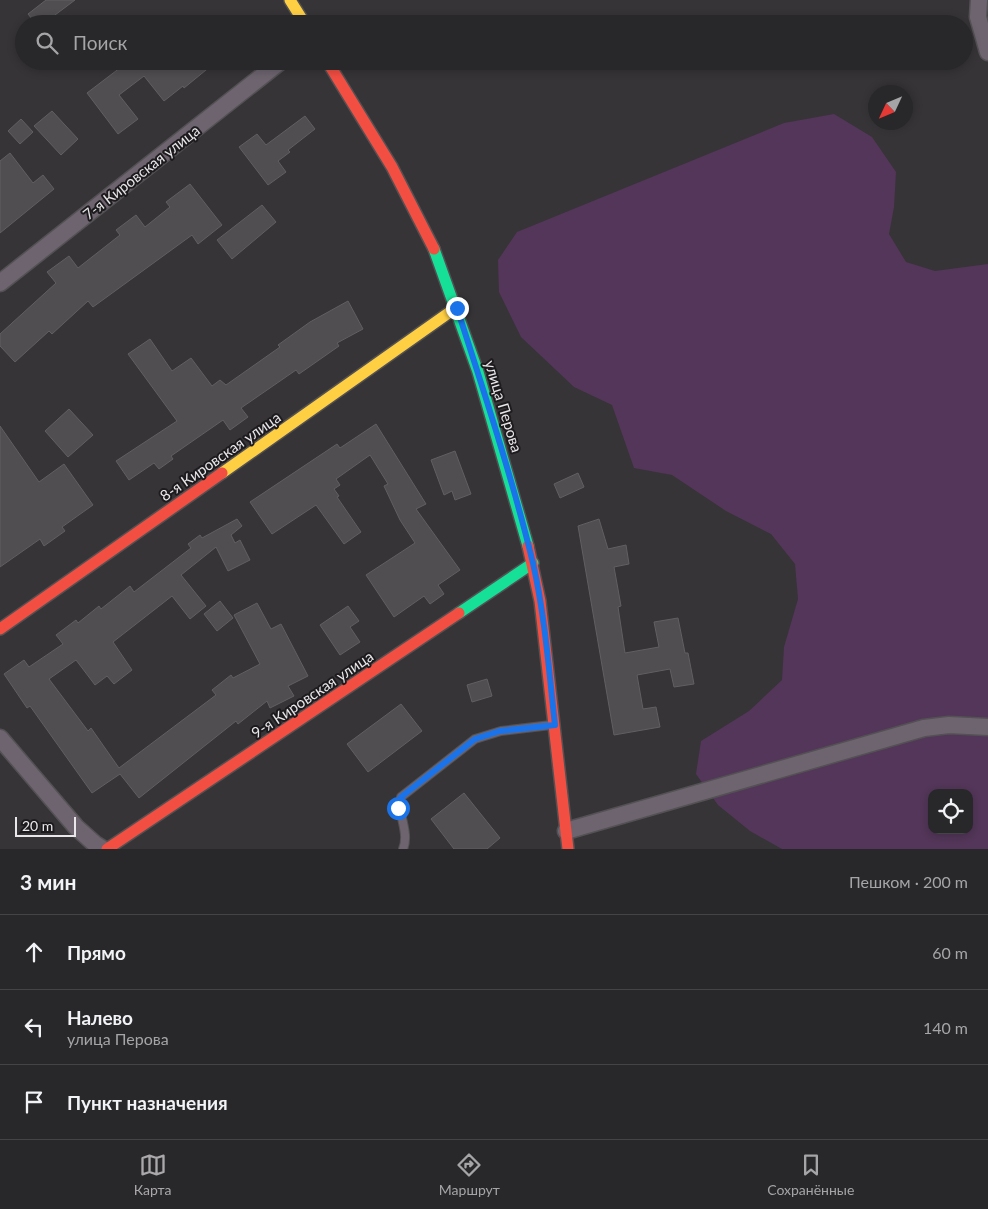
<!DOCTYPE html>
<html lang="ru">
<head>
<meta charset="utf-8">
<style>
	body { margin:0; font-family:Lato,sans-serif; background:#343335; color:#f1f3f6 }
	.controls { position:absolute; right:15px; bottom:15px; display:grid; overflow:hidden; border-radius:10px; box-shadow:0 2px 8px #0003 }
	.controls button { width:45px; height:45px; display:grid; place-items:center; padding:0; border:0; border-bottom:1px solid #444446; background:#282729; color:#f1f3f6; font:25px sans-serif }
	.compass { position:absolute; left:868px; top:85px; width:45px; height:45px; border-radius:50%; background:#282729; box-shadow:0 2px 8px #0003; rotate:226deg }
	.scale { position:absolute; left:15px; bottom:12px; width:61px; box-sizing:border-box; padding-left:5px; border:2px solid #e9e7ea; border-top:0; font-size:14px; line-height:18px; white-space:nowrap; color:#e9e7ea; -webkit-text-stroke:4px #1d1b1e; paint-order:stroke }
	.stop { position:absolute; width:15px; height:15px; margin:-11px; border:4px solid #1a73e8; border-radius:50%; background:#fff }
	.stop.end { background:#1a73e8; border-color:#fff; box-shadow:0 1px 5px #0008 }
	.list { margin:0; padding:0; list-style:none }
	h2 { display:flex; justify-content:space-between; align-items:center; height:65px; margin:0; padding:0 20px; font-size:21px }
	h2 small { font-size:16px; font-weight:400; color:#a5a5a8 }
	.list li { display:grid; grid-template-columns:32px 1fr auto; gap:15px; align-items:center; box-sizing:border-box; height:75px; padding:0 20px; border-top:1px solid #444446 }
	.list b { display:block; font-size:19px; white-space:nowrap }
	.list p { margin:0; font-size:16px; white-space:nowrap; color:#a5a5a8 }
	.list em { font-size:16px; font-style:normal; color:#a5a5a8 }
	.icon { flex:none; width:28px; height:28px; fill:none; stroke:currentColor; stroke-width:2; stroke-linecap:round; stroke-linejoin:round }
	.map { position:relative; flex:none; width:988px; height:849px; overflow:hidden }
	.search { position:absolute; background:#282729; box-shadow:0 2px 8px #0003; left:15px; right:15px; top:15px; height:55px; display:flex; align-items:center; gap:12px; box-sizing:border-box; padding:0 18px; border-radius:28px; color:#a5a5a8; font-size:19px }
	.sheet { height:290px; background:#282729 }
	nav { display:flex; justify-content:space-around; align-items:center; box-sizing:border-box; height:70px; border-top:1px solid #444446; background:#282729; font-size:14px; color:#a5a5a8 }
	nav a { display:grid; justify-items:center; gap:2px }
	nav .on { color:#aaa8ab }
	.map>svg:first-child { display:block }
	.green { fill:#533659; fill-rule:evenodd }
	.building { fill:#504e50; stroke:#615f61 }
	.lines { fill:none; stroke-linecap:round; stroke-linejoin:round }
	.lane-casing { stroke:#535153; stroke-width:10 }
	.street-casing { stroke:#535153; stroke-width:19 }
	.fast-casing { stroke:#535153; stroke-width:14 }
	.slow-casing { stroke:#535153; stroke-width:14 }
	.jam-casing { stroke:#535153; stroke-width:14 }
	.lane { stroke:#6d646f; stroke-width:8 }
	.street { stroke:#6d646f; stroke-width:16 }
	.fast { stroke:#16e098; stroke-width:11 }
	.slow { stroke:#ffcf43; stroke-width:11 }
	.jam { stroke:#f24e42; stroke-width:11 }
	.route { stroke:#1a73e8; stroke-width:6 }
	.labels { text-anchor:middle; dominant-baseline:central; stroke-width:4; stroke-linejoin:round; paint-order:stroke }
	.street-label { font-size:15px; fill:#e9e7ea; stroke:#1d1b1e }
</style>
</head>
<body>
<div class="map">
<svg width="988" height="849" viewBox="0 0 988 849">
	<rect width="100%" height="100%" fill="#363437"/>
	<path class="green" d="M834 114 872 137 896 172 894 207 889 234 906 262 935 271 988 264V849H782L750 831 718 805 696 774 701 741 749 711 782 680 784 647 798 599 795 564 771 534 726 511 672 475 634 468 612 405 574 387 521 337 499 292 498 260 517 232 784 123ZM932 793H969V830H932Z"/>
	<g class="building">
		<path d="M46 0H75L55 15 62 24H36L28 14Z"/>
		<path d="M129 61H217L184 88 183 86 164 101 144 76 119 95 138 119 118 134 87 93Z"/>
		<path d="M52 111 78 139 61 155 34 126Z"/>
		<path d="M305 116 315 129 288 150 290 152 278 161 286 172 268 185 239 147 257 134 266 145Z"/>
		<path d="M21 119 33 132 20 144 8 131Z"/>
		<path d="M10 153 33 183 43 175 54 189 0 233V161Z"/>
		<path d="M190 184 222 225 198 244 192 235 93 307 88 301 52 334 49 331 15 362 0 346V334L56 283 47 272 69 256 78 268 120 235 116 230 136 215 145 227 170 207 166 202Z"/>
		<path d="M262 205 276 222 232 259 217 240Z"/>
		<path d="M348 301 363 329 337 343 339 346 299 374 296 370 241 408 248 417 230 430 223 420 171 456 173 459 159 469 154 463 129 480 116 461 177 421 128 354 150 339 172 371 191 358 212 386 220 380 226 385 280 347 278 345 310 322Z"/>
		<path d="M69 409 93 435 68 457 45 431Z"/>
		<path d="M376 424 426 504 416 509 460 570 438 585 444 594 430 604 424 596 394 617 366 575 415 543 400 520 384 486 388 484 370 455 336 479 340 485 334 489 339 496 337 497 361 532 344 544 316 505 272 534 250 502 337 444 340 448Z"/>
		<path d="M0 426 39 482 64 464 93 505 62 527 65 531 44 546 40 539 0 567Z"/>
		<path d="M455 451 471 494 455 500 452 491 444 495 431 460Z"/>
		<path d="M578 473 584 487 560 498 554 484Z"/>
		<path d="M237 519 242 526 231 535 235 543 240 540 250 560 228 571 216 547 181 575 206 606 190 619 172 596 113 642 132 670 114 684 107 676 95 685 76 660 49 679 88 731 91 728 119 768 216 695 212 690 231 675 233 678 260 664 234 615 257 603 271 629 281 624 308 676 288 686 294 696 270 708 267 701 238 724 236 721 139 798 120 774 92 793 30 706 27 708 4 674 24 660 29 667 63 644 56 635 76 620 78 623 99 606 101 609 130 586 134 592 191 548 188 544 200 535 202 538Z"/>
		<path d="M599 519 608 549 626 545 629 564 614 567 621 606 618 607 625 653 659 647 654 622 678 618 685 653H688L694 684 674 687 670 669 637 675 643 709 656 707 660 727 614 735 578 526Z"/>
		<path d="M220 601 233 618 217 631 204 614Z"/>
		<path d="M348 606 359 621 350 627 360 642 340 655 320 625Z"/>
		<path d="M487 679 492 696 472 702 467 685Z"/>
		<path d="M401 704 422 731 368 772 347 744Z"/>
		<path d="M464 793 500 838 487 849H454L431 819Z"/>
	</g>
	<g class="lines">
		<defs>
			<path id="lane" d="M403 849C410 832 397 815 401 797L475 739 501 731 551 725"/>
			<g id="street">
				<path d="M979 0 978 17 988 52"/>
				<path d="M0 283 281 61"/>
				<path d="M0 738 76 827 95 844 103 849"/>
				<path d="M566 831 924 728 949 725 988 727"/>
			</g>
			<g id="fast">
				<path d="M434 249 478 372 528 546"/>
				<path d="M459 613 533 563"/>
			</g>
			<g id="slow">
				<path d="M290 0 305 24"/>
				<path d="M222 473 457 307"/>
			</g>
			<g id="jam">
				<path d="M327 61 392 167 434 249"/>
				<path d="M528 546 540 601 568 849"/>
				<path d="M0 629 222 473"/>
				<path d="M107 849 459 613"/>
			</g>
		</defs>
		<use href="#lane" class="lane-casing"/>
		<use href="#street" class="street-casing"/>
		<use href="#fast" class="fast-casing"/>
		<use href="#slow" class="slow-casing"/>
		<use href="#jam" class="jam-casing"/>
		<use href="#lane" class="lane"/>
		<use href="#street" class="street"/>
		<use href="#fast" class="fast"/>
		<use href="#slow" class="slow"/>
		<use href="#jam" class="jam"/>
	</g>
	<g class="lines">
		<path class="route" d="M398 808 401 797 475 739 500 731 555 725C549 671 545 616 533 563 512 477 484 392 457 308"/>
	</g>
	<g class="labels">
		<g class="street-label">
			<text transform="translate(141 172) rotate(-38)">7-я Кировская улица</text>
			<text transform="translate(504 406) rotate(73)">улица Перова</text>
			<text transform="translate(220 456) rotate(-35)">8-я Кировская улица</text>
			<text transform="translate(312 694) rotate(-34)">9-я Кировская улица</text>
		</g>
	</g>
</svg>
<div class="controls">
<button><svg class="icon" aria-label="locate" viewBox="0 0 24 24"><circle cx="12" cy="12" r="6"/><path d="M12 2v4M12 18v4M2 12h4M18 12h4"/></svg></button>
</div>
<svg class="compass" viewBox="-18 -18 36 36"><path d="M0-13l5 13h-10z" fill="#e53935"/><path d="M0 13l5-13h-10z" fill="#a5a5a8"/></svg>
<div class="scale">20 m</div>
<div class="stop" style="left:398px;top:808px"></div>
<div class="stop end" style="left:457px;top:308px"></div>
<div class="search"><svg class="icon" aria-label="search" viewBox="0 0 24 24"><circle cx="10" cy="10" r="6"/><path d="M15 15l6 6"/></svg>Поиск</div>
</div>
<section class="sheet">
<h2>3 мин<small>Пешком · 200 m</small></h2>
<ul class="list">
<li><svg class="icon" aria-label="ahead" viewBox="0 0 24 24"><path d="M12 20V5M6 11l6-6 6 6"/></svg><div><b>Прямо</b></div><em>60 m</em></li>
<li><svg class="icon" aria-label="left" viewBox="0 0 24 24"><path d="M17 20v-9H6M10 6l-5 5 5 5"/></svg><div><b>Налево</b><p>улица Перова</p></div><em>140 m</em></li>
<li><svg class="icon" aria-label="arrive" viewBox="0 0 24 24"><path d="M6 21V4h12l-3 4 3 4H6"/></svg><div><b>Пункт назначения</b></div></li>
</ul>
</section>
<nav>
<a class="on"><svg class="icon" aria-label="map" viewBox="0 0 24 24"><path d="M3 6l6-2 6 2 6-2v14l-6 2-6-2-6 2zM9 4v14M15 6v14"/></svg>Карта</a>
<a><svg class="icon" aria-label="directions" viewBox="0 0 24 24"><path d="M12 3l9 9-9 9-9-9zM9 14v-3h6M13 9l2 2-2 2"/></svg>Маршрут</a>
<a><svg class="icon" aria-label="saved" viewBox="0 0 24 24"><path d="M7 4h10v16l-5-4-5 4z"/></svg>Сохранённые</a>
</nav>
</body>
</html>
